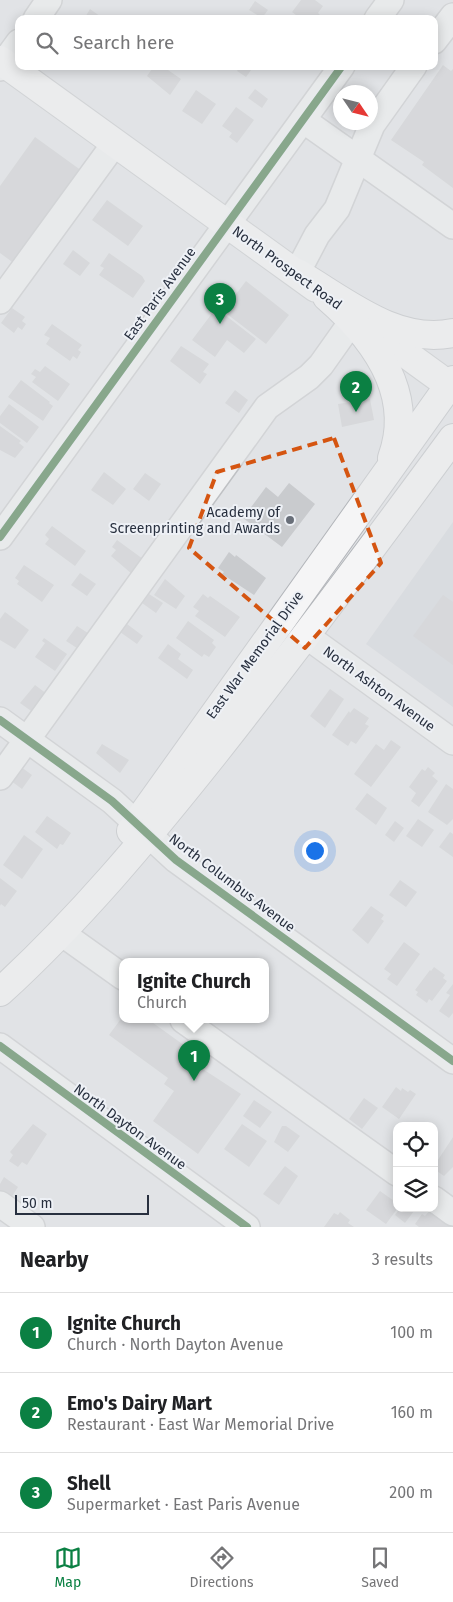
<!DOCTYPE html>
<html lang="en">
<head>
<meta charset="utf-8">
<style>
	body { margin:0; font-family:"Fira Sans",sans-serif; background:#f2f2f2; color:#202124 }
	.controls { position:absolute; right:15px; bottom:15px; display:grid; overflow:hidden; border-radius:10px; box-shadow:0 2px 12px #0003 }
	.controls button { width:45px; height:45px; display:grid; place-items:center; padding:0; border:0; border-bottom:1px solid #e0e0e0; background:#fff; color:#202124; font:25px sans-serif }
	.compass { position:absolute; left:333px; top:85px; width:45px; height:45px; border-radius:50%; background:#fff; box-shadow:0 2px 12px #0003; rotate:125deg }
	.scale { position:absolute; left:15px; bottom:12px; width:134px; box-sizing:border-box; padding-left:5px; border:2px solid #28303f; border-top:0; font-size:14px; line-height:18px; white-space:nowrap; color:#28303f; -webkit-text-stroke:4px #eef1f6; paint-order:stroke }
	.you { position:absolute; left:314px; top:850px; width:18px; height:18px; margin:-12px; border:4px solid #fff; border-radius:50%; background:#1a73e8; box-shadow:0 0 0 8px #1a73e833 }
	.badge { display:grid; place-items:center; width:32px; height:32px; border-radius:50%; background:#0b8043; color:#fff; font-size:16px; font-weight:700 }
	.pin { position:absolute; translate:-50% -41px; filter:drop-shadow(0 1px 2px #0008) }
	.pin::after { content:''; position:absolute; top:26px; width:18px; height:15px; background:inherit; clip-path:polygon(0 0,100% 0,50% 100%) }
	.popup { position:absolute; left:119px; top:958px; width:150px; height:65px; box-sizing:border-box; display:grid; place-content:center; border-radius:10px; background:#fff; filter:drop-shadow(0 1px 4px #0005); font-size:16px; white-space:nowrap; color:#757577 }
	.popup b { font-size:19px; color:#202124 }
	.popup::after { content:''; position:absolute; left:50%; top:100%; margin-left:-10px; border:10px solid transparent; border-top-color:#fff }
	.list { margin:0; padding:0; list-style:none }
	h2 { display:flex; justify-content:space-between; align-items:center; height:65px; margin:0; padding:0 20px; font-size:21px }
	h2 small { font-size:16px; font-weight:400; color:#757577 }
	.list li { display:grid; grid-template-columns:32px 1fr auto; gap:15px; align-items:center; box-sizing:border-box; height:80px; padding:0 20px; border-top:1px solid #e0e0e0 }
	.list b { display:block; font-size:19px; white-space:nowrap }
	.list p { margin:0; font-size:16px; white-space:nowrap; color:#757577 }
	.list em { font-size:16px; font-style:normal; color:#757577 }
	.icon { flex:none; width:28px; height:28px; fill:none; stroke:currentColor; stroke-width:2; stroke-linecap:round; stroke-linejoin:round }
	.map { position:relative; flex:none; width:453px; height:1227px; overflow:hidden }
	.search { position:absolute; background:#fff; box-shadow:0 2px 12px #0003; left:15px; right:15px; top:15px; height:55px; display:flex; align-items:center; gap:12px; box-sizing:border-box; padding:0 18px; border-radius:10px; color:#757577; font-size:19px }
	.sheet { height:305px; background:#fff }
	nav { display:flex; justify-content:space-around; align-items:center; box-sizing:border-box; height:70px; border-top:1px solid #e0e0e0; background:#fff; font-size:14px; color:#757577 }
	nav a { display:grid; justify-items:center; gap:2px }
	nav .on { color:#0b8043 }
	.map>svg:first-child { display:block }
	.built { fill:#cfd2d9 }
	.building { fill:#c9cbce }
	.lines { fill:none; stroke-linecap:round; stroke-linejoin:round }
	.minor-casing { stroke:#bfc1c4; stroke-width:28 }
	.major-casing { stroke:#bdc0c3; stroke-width:30 }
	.highway-casing { stroke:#b3b6ba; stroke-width:30 }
	.minor { stroke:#f0f1f2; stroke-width:25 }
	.major { stroke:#f5f5f6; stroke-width:28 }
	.highway { stroke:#f5f5f6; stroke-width:28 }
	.cycleway-casing { stroke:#eef1f6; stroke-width:11 }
	.cycleway { stroke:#1b5e20; stroke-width:8 }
	.marked { fill:none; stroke:#d55511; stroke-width:4; stroke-dasharray:10 6; stroke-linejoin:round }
	.poi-dot { fill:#696f79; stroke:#eef1f6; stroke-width:2 }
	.labels { text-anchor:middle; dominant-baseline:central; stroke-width:4; stroke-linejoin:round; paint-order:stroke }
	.street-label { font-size:14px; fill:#28303f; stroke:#eef1f6 }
	.poi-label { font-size:14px; fill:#28303f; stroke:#eef1f6; text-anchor:end }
</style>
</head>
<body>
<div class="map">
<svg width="453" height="1227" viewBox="0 0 453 1227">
	<rect width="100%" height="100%" fill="#e1e3e6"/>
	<path class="built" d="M453 522V707L366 644Z"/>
	<g class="building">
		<path d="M301 0H315L323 6 318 13 320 15 317 19H301L292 12Z"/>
		<path d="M255 1 268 10 262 18 249 10Z"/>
		<path d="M90 9 104 19H84Z"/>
		<path d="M443 65 451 71 453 69V188L422 165 424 162 391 140Z"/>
		<path d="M154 66H171L168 70 181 79 170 95 147 76Z"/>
		<path d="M240 66H254L246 77 237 71Z"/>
		<path d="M255 89 268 99 262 108 248 98Z"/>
		<path d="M196 90 216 104 202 124 182 111Z"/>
		<path d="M236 107 254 120 237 143 229 137 232 133 222 126Z"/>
		<path d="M35 137 82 171 15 264 0 253V186Z"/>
		<path d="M107 200 143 226 128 246 92 220Z"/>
		<path d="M73 250 90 263 80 276 63 264Z"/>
		<path d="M109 253 142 276 145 281 133 298 99 275 104 268 100 266Z"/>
		<path d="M246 281 289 315 266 344 223 311Z"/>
		<path d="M12 308 25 317 22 321 26 324 22 330 18 327 14 333 1 323Z"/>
		<path d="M216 308 256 339 244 353 227 340 215 357 192 340Z"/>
		<path d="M52 324 82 345 78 350 81 352 77 359 73 356 70 361 46 344 50 338 44 335Z"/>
		<path d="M181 346 209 364 203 372 207 374 200 384 170 361Z"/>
		<path d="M45 366 70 384 58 401 32 382 36 377 31 374 35 369 40 372Z"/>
		<path d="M21 380 50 402 49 403 53 406 43 421 8 397Z"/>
		<path d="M235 390 248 400 239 413 225 403Z"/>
		<path d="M370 399 374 420 342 427 338 404Z"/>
		<path d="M9 404 39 427 27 443 0 423V416Z"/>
		<path d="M0 426 21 441 19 443 24 447 15 458 0 450Z"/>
		<path d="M104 472 126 489 113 505 91 490Z"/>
		<path d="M145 473 161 484 149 501 133 489Z"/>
		<path d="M289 483 315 504 282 547 243 518 266 487 278 497Z"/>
		<path d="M52 526 86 551 75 566 45 544 49 539 45 535Z"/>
		<path d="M117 540 143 559 132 574 111 556 116 550 112 547Z"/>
		<path d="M229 552 235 557 236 555 266 578 254 595 222 574 224 572 218 568Z"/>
		<path d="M24 565 54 585 42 602 17 584 19 581 15 578Z"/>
		<path d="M80 573 96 584 87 596 71 585Z"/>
		<path d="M165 579 185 596 176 609 154 595Z"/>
		<path d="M149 594 163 603 156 613 142 603Z"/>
		<path d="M203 594 208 598 210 596 240 617 225 637 195 616 199 611 193 607Z"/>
		<path d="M443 595 453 602V665L413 636Z"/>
		<path d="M5 612 29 630 15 649 0 640V619Z"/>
		<path d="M188 621 214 640 212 643 216 647 209 657 204 654 202 657 176 638Z"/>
		<path d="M127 624 143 636 137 644 120 632Z"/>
		<path d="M77 626 91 635 80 650 66 641Z"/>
		<path d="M44 638 67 654 55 671 35 657 45 643 42 641Z"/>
		<path d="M168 644 181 654 178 659 193 670 187 679 158 658Z"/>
		<path d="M35 685 47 694 34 713 20 703Z"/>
		<path d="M330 689 344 699 325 728 310 716Z"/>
		<path d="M354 708 369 718 365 724 369 726 356 744 351 741 348 746 332 735 349 711 350 713Z"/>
		<path d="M391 740 401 747 371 787 354 774 376 744 384 750Z"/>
		<path d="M102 744 129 760 120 773 96 753Z"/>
		<path d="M17 764 32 775 22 789 7 778Z"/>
		<path d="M428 767 435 773 432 776 438 781 419 807 411 801 416 793 409 787 422 769 425 771Z"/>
		<path d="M446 784 453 789V819L447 825 428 812Z"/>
		<path d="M367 793 387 808 376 825 355 809Z"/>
		<path d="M47 816 71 833 63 845 60 844 57 849 35 832Z"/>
		<path d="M418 819 434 830 422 847 406 836Z"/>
		<path d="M395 821 404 828 394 842 385 835Z"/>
		<path d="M450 832 453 834V857L439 847Z"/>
		<path d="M24 835 43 849 22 879 3 865Z"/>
		<path d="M0 878 17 891 5 907 1 904 0 906Z"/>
		<path d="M400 880 417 892 406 907 389 895Z"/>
		<path d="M371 906 384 915 381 919 384 921 368 944 352 930Z"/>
		<path d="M404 942 420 954 397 986 387 979 391 974 384 969Z"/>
		<path d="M434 967 445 975 443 978 447 981 432 1001 429 999 427 1003 416 995 418 992 415 990 430 970 431 971Z"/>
		<path d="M453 984V1013L449 1018 439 1011 450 995 446 993Z"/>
		<path d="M123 1016V1020H149L192 1051 186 1058 241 1094 198 1154 153 1121 174 1091 164 1084 168 1078 109 1035Z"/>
		<path d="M396 1087 401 1091 402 1088 408 1092 410 1090 416 1094 399 1119 382 1107Z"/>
		<path d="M364 1098 378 1108 362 1129 349 1119Z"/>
		<path d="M254 1100 272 1112 260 1128 243 1116Z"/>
		<path d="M33 1124 47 1134 27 1165 22 1162 18 1167 9 1161 13 1155 10 1152Z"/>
		<path d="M242 1124 267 1141 249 1167 224 1149Z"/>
		<path d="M282 1126H286L300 1136 288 1152 274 1142Z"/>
		<path d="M453 1137V1167L444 1176 434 1169V1166Z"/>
		<path d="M285 1166 298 1176 279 1205 263 1194Z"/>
		<path d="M4 1177 18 1187 9 1201 0 1194V1184Z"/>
		<path d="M380 1191 397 1203V1209L386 1224 366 1210Z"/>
		<path d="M400 1208H411L414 1211 405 1223 395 1215Z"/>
		<path d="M430 1210 450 1224 451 1227H419L415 1224 422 1214 425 1216Z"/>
		<path d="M340 1212 350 1220 348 1223 354 1227H324L334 1213 338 1215Z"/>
	</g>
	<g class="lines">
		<defs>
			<g id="minor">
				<path d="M36 19 49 0"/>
				<path d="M377 19 391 0"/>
				<path d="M434 41 453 16"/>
				<path d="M0 68 19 42"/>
				<path d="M303 120 453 226"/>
				<path d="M297 273 317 235 337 209 372 125 414 66"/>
				<path d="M0 301 115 143"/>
				<path d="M0 537 342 66"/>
				<path d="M305 635 453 742"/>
				<path d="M0 720 112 801 176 860 453 1061"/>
				<path d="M0 777 267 407 309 377 321 365 355 317"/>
				<path d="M60 932 123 977"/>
				<path d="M183 1020 397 1173"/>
				<path d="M0 1046 247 1227"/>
				<path d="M434 1199 453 1213"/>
				<path d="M0 1204 32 1227"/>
			</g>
			<g id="major">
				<path d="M0 60 316 288"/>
				<path d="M355 317 453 388"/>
			</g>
			<g id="highway">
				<path d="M297 273C344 300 395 345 453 333"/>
				<path d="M327 297C373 337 416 393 392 458"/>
				<path d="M131 831 453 380"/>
				<path d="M0 992C79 920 148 837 214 754 296 650 375 544 453 438"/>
			</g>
		</defs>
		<use href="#minor" class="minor-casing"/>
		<use href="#major" class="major-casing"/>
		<use href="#highway" class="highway-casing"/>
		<use href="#minor" class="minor"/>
		<use href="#major" class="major"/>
		<use href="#highway" class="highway"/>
		<defs>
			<g id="cycleway">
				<path d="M0 537 342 66"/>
				<path d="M0 720 112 801 176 860 453 1061"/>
				<path d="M0 1046 247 1227"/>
			</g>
		</defs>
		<use href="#cycleway" class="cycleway-casing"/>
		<use href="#cycleway" class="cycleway"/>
	</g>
	<path d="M0 0H453V1227H0ZM334 438 381 563 305 648 189 548 217 472Z" fill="#e1e3e6" fill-opacity=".55" fill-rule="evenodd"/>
	<path class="marked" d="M334 438 381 563 305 648 189 548 217 472Z"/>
	<circle class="poi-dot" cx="290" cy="520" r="5"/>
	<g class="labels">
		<g class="street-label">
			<text transform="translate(287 268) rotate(36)">North Prospect Road</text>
			<text transform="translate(160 294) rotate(-54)">East Paris Avenue</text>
			<text transform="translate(255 655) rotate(-54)">East War Memorial Drive</text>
			<text transform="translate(379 689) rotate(36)">North Ashton Avenue</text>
			<text transform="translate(232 883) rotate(37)">North Columbus Avenue</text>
			<text transform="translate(130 1127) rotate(36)">North Dayton Avenue</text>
		</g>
		<g class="poi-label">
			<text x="280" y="512">Academy of<tspan x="280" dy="16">Screenprinting and Awards</tspan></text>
		</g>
	</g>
</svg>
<div class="controls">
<button><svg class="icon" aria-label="locate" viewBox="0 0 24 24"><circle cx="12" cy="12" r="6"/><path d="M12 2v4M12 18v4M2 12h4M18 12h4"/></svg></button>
<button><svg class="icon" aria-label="layers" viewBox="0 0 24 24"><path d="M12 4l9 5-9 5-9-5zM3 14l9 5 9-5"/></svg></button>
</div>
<svg class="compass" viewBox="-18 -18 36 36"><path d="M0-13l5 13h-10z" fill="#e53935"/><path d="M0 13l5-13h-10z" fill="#757577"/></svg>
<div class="scale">50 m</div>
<div class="you"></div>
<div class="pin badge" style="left:194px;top:1081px">1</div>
<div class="popup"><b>Ignite Church</b>Church</div>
<div class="pin badge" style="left:356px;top:412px">2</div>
<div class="pin badge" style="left:220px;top:324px">3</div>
<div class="search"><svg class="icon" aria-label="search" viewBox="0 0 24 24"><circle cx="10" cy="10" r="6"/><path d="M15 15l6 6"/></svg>Search here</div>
</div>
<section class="sheet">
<h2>Nearby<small>3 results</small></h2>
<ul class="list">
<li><span class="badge">1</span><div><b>Ignite Church</b><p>Church · North Dayton Avenue</p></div><em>100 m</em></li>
<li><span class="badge">2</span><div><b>Emo's Dairy Mart</b><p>Restaurant · East War Memorial Drive</p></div><em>160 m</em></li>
<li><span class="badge">3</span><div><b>Shell</b><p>Supermarket · East Paris Avenue</p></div><em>200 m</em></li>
</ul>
</section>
<nav>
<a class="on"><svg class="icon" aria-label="map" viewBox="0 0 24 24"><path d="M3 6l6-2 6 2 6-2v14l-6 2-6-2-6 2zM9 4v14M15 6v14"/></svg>Map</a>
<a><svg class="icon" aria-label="directions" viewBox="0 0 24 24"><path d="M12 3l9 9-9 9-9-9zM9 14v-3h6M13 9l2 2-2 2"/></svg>Directions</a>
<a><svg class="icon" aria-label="saved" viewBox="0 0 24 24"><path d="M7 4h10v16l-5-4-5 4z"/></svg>Saved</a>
</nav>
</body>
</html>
